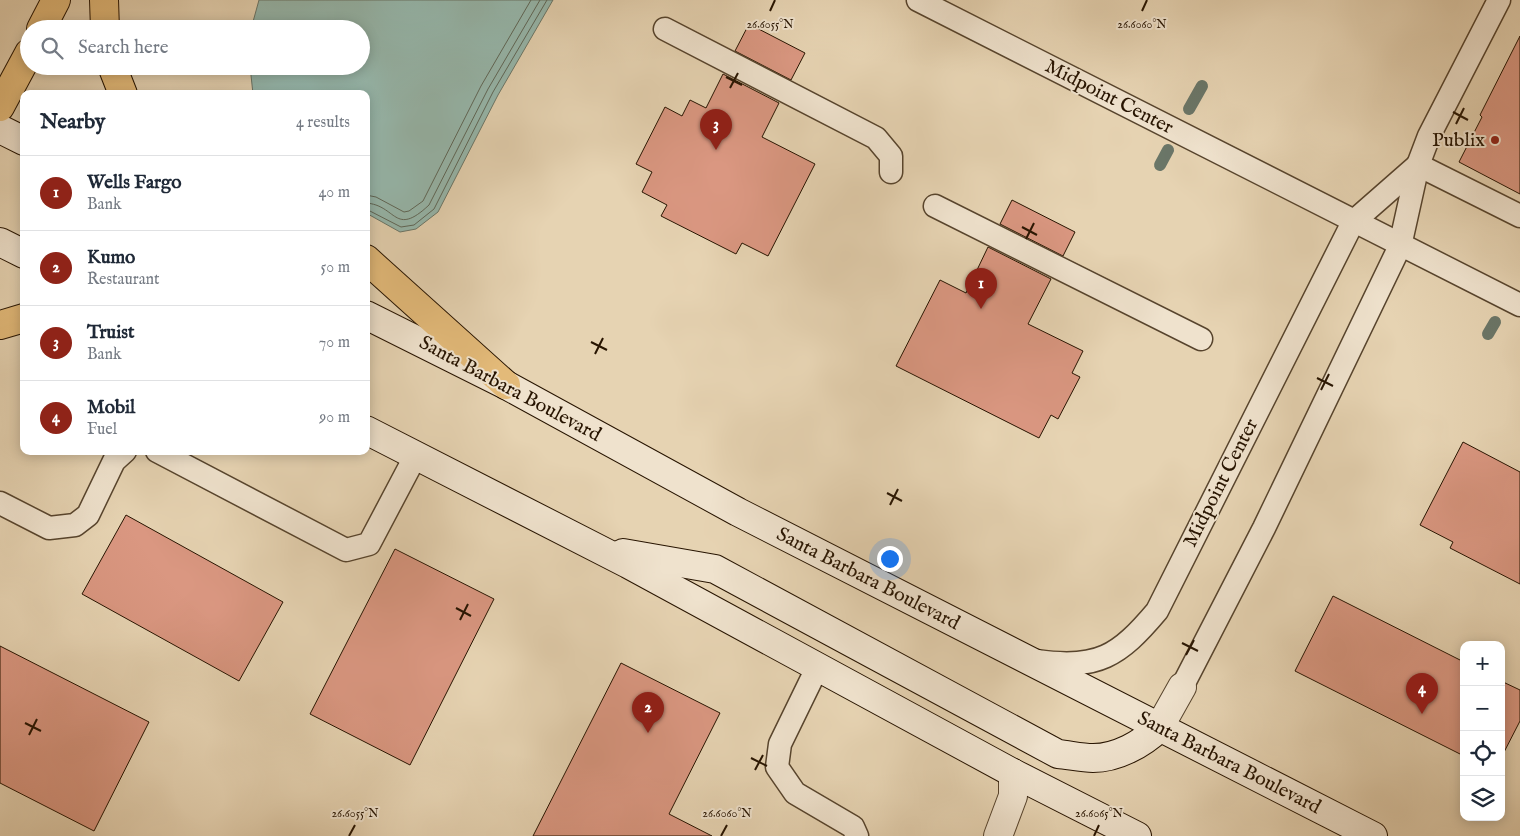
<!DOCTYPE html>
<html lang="en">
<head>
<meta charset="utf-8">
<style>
	body { margin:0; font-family:"IM FELL English",serif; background:#f2f2f3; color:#1f2937 }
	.controls { position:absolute; right:15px; bottom:15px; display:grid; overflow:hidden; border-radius:10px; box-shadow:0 2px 12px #0003 }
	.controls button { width:45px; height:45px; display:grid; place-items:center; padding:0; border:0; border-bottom:1px solid #e0e1e3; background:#fff; color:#1f2937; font:25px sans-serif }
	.you { position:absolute; left:889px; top:558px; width:18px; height:18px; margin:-12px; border:4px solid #fff; border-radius:50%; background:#1a73e8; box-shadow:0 0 0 8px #1a73e833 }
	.badge { display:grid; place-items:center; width:32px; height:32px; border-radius:50%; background:#8f2418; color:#fff; font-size:16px; font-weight:700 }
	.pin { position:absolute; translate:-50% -41px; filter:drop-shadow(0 1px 2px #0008) }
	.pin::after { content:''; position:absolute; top:26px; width:18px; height:15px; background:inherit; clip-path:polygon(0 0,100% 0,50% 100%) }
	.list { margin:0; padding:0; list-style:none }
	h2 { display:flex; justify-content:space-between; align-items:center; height:65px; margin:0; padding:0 20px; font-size:21px }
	h2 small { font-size:16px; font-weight:400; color:#747a83 }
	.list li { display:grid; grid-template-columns:32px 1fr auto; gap:15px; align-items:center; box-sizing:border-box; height:75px; padding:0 20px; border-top:1px solid #e0e1e3 }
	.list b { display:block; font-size:19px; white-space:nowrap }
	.list p { margin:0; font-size:16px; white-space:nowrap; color:#747a83 }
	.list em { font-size:16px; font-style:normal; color:#747a83 }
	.icon { flex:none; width:28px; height:28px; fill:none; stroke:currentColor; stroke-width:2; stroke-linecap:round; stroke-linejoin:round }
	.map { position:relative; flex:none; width:1520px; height:836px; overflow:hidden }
	.search { position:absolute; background:#fff; box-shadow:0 2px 12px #0003; left:20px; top:20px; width:350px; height:55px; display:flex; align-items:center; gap:12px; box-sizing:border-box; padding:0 18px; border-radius:28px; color:#747a83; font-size:19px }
	.panel { position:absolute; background:#fff; box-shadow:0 2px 12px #0003; left:20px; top:90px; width:350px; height:365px; border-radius:10px }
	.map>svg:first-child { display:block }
	.water { fill:#96b8ad; stroke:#6a7668 }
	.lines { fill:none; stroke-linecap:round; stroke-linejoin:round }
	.shore { stroke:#5e6657; stroke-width:1 }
	.stream { stroke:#6a7668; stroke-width:12 }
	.building { fill:#da9781; stroke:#271401 }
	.service-casing { stroke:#57442d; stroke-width:25 }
	.minor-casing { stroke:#57442d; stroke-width:30 }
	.tertiary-casing { stroke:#57442d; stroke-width:30 }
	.secondary-casing { stroke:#271401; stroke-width:30 }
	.trunk-casing { stroke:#271401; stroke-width:30 }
	.service { stroke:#efe2cd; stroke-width:22 }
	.minor { stroke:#efe2cd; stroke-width:28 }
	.tertiary { stroke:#efe2cd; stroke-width:28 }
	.secondary { stroke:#efe2cd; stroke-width:28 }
	.trunk { stroke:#e3ba79; stroke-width:28 }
	.ticks { fill:none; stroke:#271401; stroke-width:2 }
	.poi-dot { fill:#8f2418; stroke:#efe2cd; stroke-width:2 }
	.labels { text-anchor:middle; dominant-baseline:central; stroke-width:4; stroke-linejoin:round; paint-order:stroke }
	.street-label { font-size:20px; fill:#271401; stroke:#efe2cd }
	.poi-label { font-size:20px; fill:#271401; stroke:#efe2cd; text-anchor:end }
	.ticks-label { font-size:12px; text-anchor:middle; fill:#271401; stroke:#efe2cd; stroke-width:4; stroke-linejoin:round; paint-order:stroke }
</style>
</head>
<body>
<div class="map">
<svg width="1520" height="836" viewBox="0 0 1520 836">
	<rect width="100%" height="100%" fill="#e6d3b2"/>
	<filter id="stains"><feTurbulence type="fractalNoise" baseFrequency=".004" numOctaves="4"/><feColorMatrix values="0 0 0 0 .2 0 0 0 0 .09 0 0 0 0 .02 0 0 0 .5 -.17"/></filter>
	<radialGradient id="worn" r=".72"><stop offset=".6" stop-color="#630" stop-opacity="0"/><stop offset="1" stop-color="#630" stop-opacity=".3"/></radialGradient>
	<path class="water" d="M259 0H553L498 95 438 212 416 229 400 232 366 213V94H253L250 66H361V29H251Z"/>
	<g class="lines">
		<g class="shore">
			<path d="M366 195 376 197 404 212 409 211 423 201 481 86 531 0"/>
			<path d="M366 203C397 205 394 238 429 205L488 89 540 0"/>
			<path d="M366 209 401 227 414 225 434 209 493 92 547 0"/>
		</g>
		<g class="stream">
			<path d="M1189 109 1202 86"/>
			<path d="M1160 165 1168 150"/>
			<path d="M1488 334 1495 322"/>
		</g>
	</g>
	<g class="building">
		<path d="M749 24 805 53 791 80 735 51Z"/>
		<path d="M1520 36V194L1459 162 1482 117 1480 115Z"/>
		<path d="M723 74 779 103 762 137 815 164 768 256 742 243 736 254 661 216 667 205 642 192 652 172 636 164 665 107 682 116 690 100 706 108Z"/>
		<path d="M1012 200 1075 232 1063 256 1000 224Z"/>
		<path d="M988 247 1051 279 1028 324 1083 351 1072 373 1080 377 1058 419 1051 415 1039 438 896 366 940 280 966 293Z"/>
		<path d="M1463 442 1520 472V584L1450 548 1453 542 1420 525Z"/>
		<path d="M126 515 283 602 239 681 82 594Z"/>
		<path d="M395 549 494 599 410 765 310 714Z"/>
		<path d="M1333 596 1464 662V756L1295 671Z"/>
		<path d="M0 646 149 722 94 831 0 783Z"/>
		<path d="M621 663 720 713 669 814 712 836H533Z"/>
		<path d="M1501 681 1520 690V721L1501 758Z"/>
	</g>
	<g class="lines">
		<defs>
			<g id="service">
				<path d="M918 0 1520 305"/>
				<path d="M665 29 876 138 891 156V172"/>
				<path d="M1418 165 1520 216"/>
				<path d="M935 206 1201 339"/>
				<path d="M157 451 346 550 369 544 416 455"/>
				<path d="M0 503 49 528 75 525 88 515 114 461 125 451"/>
				<path d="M1037 661C1098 670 1119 656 1157 611L1353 222 1418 165"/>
				<path d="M818 666 780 744 777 767 795 793 853 827 857 836"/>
				<path d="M1182 687 1264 528 1400 246 1418 165 1429 136 1499 0"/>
			</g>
			<path id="minor" d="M1159 728 1182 687"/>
			<path id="tertiary" d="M998 836 1013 796V773"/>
			<g id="secondary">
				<path d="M0 129 24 141"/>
				<path d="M0 242 24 254"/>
				<path d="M366 315 506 385 738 512 1373 836"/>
				<path d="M366 430 628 564 1013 773 1137 836"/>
				<path d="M623 553 715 569 1058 754C1069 755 1082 758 1093 758 1117 758 1142 744 1159 728"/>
			</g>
			<g id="trunk">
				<path d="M104 0 105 29"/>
				<path d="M41 29 56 0"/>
				<path d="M112 66 123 94"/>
				<path d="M0 107 29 53"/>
				<path d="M366 259 506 385"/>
				<path d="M0 325 24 318"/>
			</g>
		</defs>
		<use href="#service" class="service-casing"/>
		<use href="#minor" class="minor-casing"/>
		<use href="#tertiary" class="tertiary-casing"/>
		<use href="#secondary" class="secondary-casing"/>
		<use href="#trunk" class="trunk-casing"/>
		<use href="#service" class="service"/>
		<use href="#minor" class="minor"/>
		<use href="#tertiary" class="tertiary"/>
		<use href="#secondary" class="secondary"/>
		<use href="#trunk" class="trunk"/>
	</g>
	<path class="ticks" d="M770 11 775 0M1142 11 1147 0M726 77 742 85M730 88 738 73M1453 112 1468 120M1456 124 1464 108M1022 227 1037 235M1026 239 1034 223M591 342 607 350M595 354 603 338M1317 378 1333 386M1321 390 1329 374M887 493 902 501M890 505 898 489M456 608 471 616M460 620 468 604M1182 643 1198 651M1186 655 1194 640M25 723 41 731M29 735 37 719M751 758 767 766M755 770 763 755M349 836 355 825M721 836 727 825M1094 836 1099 825"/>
	<circle class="poi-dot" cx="1495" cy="140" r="5"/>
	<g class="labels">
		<g class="street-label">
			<text transform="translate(1109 97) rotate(27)">Midpoint Center</text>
			<text transform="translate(510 389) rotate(28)">Santa Barbara Boulevard</text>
			<text transform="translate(1221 483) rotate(-63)">Midpoint Center</text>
			<text transform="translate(868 579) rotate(27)">Santa Barbara Boulevard</text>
			<text transform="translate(1229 763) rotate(27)">Santa Barbara Boulevard</text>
		</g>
		<g class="poi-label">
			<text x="1485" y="140">Publix</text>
		</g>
	</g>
	<g class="ticks-label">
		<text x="770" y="28">26.6055°N</text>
		<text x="1142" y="28">26.6060°N</text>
		<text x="355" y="817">26.6055°N</text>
		<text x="727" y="817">26.6060°N</text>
		<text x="1099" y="817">26.6065°N</text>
	</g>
	<rect width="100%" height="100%" filter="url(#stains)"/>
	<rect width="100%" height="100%" fill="url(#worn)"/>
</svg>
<div class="controls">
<button>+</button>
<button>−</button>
<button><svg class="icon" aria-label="locate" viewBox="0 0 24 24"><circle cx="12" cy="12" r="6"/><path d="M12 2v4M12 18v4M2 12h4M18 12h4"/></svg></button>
<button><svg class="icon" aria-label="layers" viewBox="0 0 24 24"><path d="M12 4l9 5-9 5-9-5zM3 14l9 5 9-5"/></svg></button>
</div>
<div class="you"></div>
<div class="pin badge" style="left:981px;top:309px">1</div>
<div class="pin badge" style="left:648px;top:733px">2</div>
<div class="pin badge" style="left:716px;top:150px">3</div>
<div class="pin badge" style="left:1422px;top:714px">4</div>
<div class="search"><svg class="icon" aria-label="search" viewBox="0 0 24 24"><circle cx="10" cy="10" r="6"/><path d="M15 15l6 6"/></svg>Search here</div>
<section class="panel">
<h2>Nearby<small>4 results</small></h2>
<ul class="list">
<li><span class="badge">1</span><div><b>Wells Fargo</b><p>Bank</p></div><em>40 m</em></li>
<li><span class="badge">2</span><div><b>Kumo</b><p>Restaurant</p></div><em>50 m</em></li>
<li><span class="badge">3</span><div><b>Truist</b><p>Bank</p></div><em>70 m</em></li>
<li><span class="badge">4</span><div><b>Mobil</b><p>Fuel</p></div><em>90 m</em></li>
</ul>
</section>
</div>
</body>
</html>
